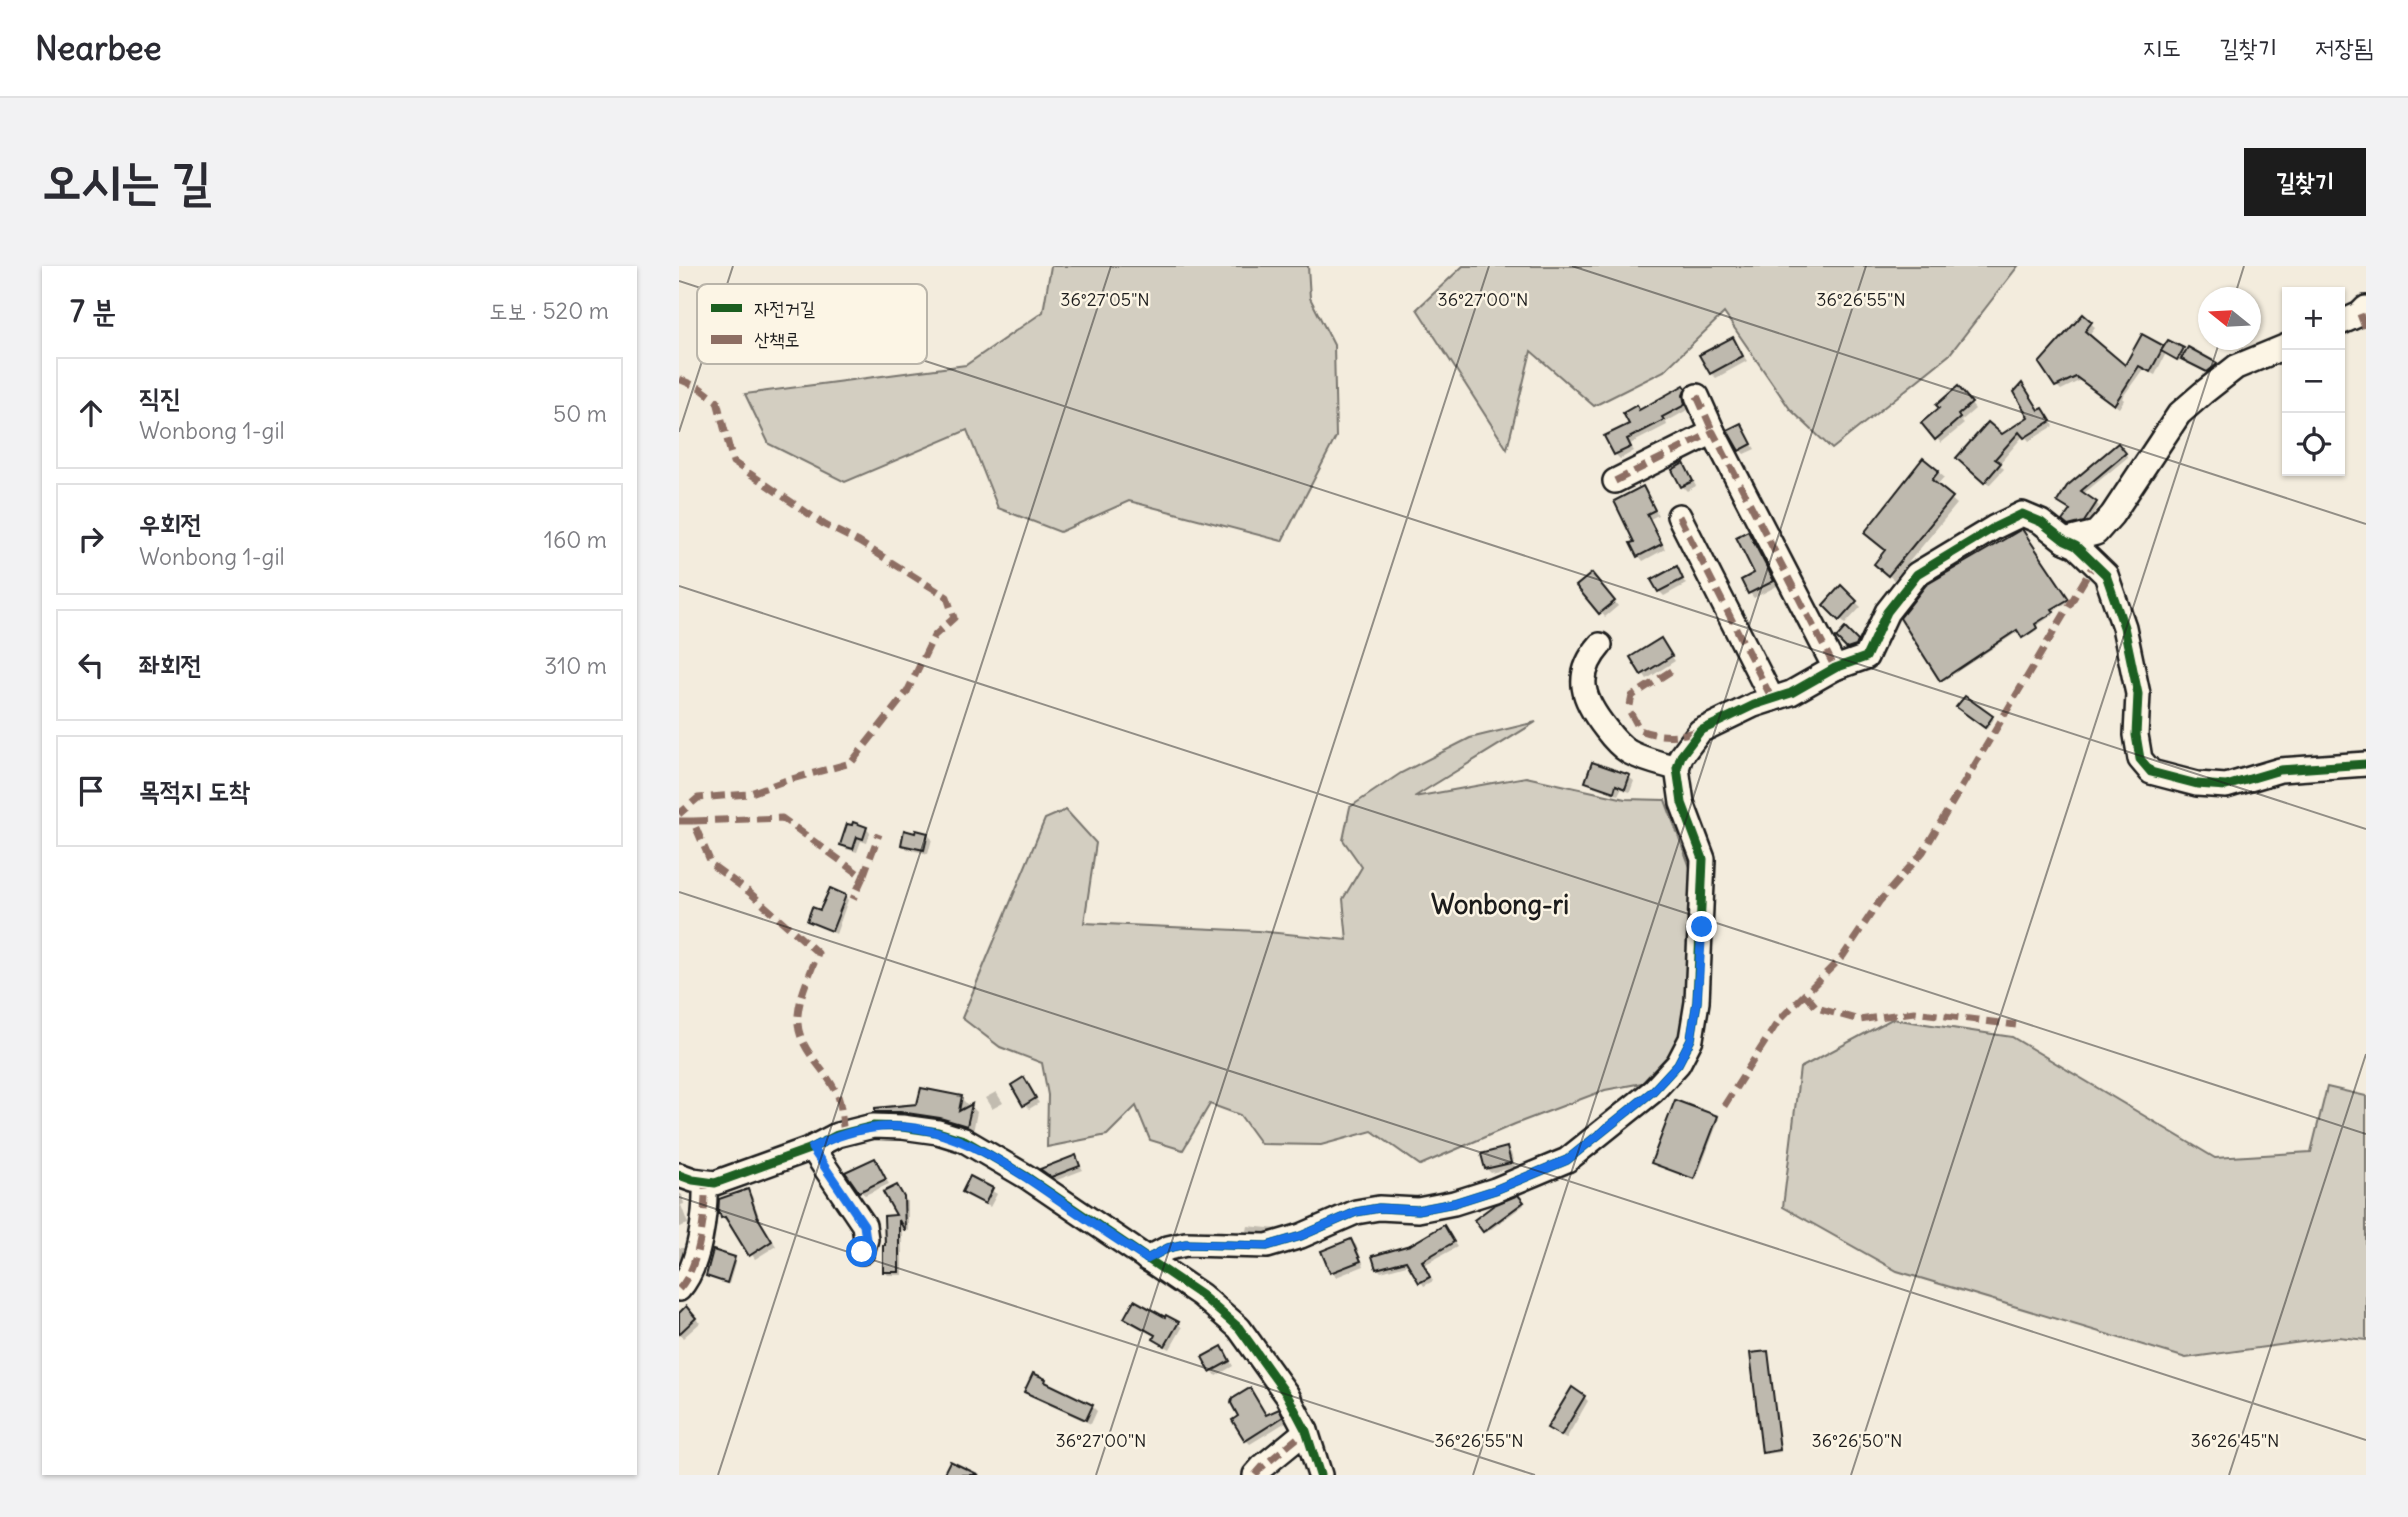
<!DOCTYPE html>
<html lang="ko">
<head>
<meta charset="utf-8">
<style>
	body { margin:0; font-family:Delius,"Poor Story",sans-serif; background:#f2f2f3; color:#2b2b33 }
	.controls { position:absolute; right:21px; top:21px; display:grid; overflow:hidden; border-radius:0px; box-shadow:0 2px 5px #0004 }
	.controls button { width:63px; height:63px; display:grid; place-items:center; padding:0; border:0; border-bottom:2px solid #e1e1e2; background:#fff; color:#2b2b33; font:35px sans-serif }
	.compass { position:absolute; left:1519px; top:21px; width:63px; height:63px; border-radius:50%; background:#fff; box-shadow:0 2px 5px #0004; rotate:288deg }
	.stop { position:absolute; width:21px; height:21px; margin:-16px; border:5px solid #1a73e8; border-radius:50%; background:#fff }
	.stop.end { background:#1a73e8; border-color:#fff; box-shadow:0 2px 7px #0008 }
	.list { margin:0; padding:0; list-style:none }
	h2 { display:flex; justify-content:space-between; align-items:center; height:91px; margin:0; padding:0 28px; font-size:30px }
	h2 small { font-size:23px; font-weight:400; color:#7c7c81 }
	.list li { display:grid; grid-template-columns:46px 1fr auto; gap:21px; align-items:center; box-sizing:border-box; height:112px; margin:0 14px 14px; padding:0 14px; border:2px solid #e1e1e2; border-radius:0px }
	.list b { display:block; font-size:26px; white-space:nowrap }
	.list p { margin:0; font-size:23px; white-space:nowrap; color:#7c7c81 }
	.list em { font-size:23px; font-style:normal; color:#7c7c81 }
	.icon { flex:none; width:38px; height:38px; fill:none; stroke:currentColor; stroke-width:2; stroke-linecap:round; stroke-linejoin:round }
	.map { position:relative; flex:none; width:1687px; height:1209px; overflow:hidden; border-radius:0px }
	header { display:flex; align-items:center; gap:42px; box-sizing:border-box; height:98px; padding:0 35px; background:#fff; border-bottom:2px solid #e1e1e2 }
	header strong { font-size:33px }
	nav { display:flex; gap:38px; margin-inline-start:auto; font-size:24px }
	.intro { display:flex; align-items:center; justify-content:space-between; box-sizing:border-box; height:168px; padding:0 42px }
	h1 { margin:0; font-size:49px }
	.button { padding:18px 32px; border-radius:0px; background:#1c1c1c; color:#fff; font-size:24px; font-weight:700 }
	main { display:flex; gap:42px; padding:0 42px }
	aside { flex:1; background:#fff; border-radius:0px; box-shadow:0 2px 5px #0004 }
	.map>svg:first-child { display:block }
	.green { fill:#d3cec1; stroke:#78756e; stroke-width:2 }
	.shadow { fill:#0003 }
	.building { fill:#beb9ae; stroke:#1c1c1c; stroke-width:2 }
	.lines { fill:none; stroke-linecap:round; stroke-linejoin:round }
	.minor-casing { stroke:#1c1c1c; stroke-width:28 }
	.minor { stroke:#fcf5e5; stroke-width:23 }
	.quiet { stroke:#8d6e63; stroke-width:7; stroke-dasharray:14 7; stroke-linecap:butt }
	.cycleway-casing { stroke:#fcf5e5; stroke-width:13 }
	.cycleway { stroke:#1b5e20; stroke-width:9 }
	.route { stroke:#1a73e8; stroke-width:9 }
	.ticks { fill:none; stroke:#1c1c1c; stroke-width:2; stroke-opacity:0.45 }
	.labels { text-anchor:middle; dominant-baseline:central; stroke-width:5; stroke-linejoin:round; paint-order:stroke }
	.quarter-label { font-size:26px; font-weight:bold; fill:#1c1c1c; stroke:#fcf5e5 }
	.key { fill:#fcf5e5; stroke:#b9b4a9; stroke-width:2 }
	.key-label { font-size:19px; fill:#1c1c1c }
	.ticks-label { font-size:18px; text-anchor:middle; fill:#1c1c1c; stroke:#fcf5e5; stroke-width:5; stroke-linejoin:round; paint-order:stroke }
</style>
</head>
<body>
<header>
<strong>Nearbee</strong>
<nav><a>지도</a><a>길찾기</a><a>저장됨</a></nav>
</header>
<div class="intro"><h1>오시는 길</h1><a class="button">길찾기</a></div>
<main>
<aside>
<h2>7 분<small>도보 · 520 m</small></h2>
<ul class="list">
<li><svg class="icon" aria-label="ahead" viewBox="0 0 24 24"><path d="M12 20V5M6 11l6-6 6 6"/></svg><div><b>직진</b><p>Wonbong 1-gil</p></div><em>50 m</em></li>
<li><svg class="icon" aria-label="right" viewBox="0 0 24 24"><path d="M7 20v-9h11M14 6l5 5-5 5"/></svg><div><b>우회전</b><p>Wonbong 1-gil</p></div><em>160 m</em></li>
<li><svg class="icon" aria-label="left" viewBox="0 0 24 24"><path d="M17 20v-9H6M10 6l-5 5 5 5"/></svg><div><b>좌회전</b></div><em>310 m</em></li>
<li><svg class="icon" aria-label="arrive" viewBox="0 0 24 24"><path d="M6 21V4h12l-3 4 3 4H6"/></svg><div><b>목적지 도착</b></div></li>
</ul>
</aside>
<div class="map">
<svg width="1687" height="1209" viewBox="0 0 1687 1209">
	<rect width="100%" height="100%" fill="#f3ecdd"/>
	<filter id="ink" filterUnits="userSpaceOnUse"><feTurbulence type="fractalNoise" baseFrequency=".0143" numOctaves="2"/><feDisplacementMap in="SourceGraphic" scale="14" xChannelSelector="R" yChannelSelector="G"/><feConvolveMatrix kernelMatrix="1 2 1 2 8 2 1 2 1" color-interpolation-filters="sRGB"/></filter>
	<g filter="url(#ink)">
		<g class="green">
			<path d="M372 0H629L631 32 655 79 657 171 603 275 450 235 381 266 319 242 288 164 166 216 90 178 66 128 287 99 364 46Z"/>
			<path d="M784 0H1339L1270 89 1153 183 1111 143 1045 47 985 105 915 140 852 85 828 183 738 43Z"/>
			<path d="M857 456 735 531 847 511 946 533 986 534 1015 612 1008 738 997 781 963 817 926 824 836 858 741 899 693 865 642 879 582 878 561 849 531 838 504 884 471 874 457 840 428 869 368 881 369 829 363 797 321 781 283 752 366 553 387 544 417 577 405 657 579 665 668 674 664 633 683 601 664 574 671 541 722 507 791 472Z"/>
			<path d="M1213 753 1333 771 1536 892 1632 886 1648 821 1687 830V1074L1659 1071 1507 1092 1218 1005 1104 941 1121 802Z"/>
		</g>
		<g class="shadow">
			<path d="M1404 51 1416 61 1409 70 1447 102 1484 81 1504 84 1507 87 1537 98 1542 102 1533 110 1509 97 1503 91 1500 95 1487 87 1476 109 1464 103 1443 132 1445 134 1440 142 1402 114 1382 124 1378 120Z"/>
			<path d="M1053 73 1068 95 1037 112 1032 107Z"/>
			<path d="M1343 119 1361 146 1364 144 1375 160 1350 175 1345 169 1320 198 1325 203 1310 219 1283 196 1352 152Z"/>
			<path d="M1005 121 1010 125 1008 135 1010 143 987 156 988 159 951 178 955 185 941 193 936 188 961 145Z"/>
			<path d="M1283 127 1296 143 1282 155 1285 158 1262 177 1244 157Z"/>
			<path d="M1061 159 1076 183 1065 188 1061 184Z"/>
			<path d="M1439 180 1449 191 1404 228 1420 240 1408 258 1394 262 1388 257 1392 244 1383 238Z"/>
			<path d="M1005 200 1017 220 1008 225 1003 220Z"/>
			<path d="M1259 206 1265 211 1257 220 1278 238 1215 314 1202 303 1208 284 1187 266Z"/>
			<path d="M964 223 979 249 971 253 986 283 964 295 960 290 957 276Z"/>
			<path d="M1069 267 1098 320 1075 332 1071 327 1078 308Z"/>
			<path d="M1345 267 1390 335 1374 346 1375 348 1356 361 1358 364 1346 372 1340 365 1264 415 1262 414Z"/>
			<path d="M997 303 1007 318 985 330 980 325Z"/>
			<path d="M918 314 939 340 926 351 900 320Z"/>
			<path d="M1162 322 1182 341 1166 358 1146 339Z"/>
			<path d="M1166 364 1183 381 1174 387 1159 372Z"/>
			<path d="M982 375 996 395 968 413 954 392Z"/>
			<path d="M1286 432 1315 453 1308 463 1281 443Z"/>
			<path d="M950 511 955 515 951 526 942 523 939 529 913 520 908 515Z"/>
			<path d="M187 562 191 567 188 577 182 575 178 586 167 583 163 578Z"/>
			<path d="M248 568 253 573 249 588 228 583 224 578Z"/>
			<path d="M166 631 169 634 157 668 130 654Z"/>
			<path d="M345 814 360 837 350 843 346 839Z"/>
			<path d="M317 826 324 837 313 843 306 832Z"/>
			<path d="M282 832 289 839 288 843 292 840 298 846 294 866 269 858 205 852 198 845Z"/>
			<path d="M1038 851 1040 853 1017 914 976 898Z"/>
			<path d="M828 883 832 887 836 901 812 907 808 903Z"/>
			<path d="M396 891 404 904 378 914 367 907Z"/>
			<path d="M196 894 210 918 186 929 181 925Z"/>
			<path d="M292 912 318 928 311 941 285 926Z"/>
			<path d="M218 921 229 937V966L223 956V1009H209L205 1005 220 951Z"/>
			<path d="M68 925 73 930 82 957 97 980 76 993 50 955 48 956 41 948Z"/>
			<path d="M0 927 3 929 5 938 2 939 9 958 0 961Z"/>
			<path d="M839 931 845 939 807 967 797 954Z"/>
			<path d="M569 960 599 963 602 966 591 970 573 969 568 965Z"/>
			<path d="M765 962 778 981 745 999 754 1015 745 1020 731 998 702 1006 698 1002Z"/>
			<path d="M672 975 677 979 685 1000 657 1011 653 1006 645 986Z"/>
			<path d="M0 982H4L8 986 0 1006Z"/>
			<path d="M55 992 57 994 50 1018 29 1010Z"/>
			<path d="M7 1043 21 1057 4 1072 0 1068V1050Z"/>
			<path d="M447 1052 499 1057 503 1062 491 1083 480 1077 476 1072 477 1070Z"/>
			<path d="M543 1082 554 1100 537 1110 525 1092Z"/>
			<path d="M1088 1087 1102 1186 1087 1188 1085 1186Z"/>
			<path d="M366 1115 371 1119 413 1140 418 1145 412 1158 352 1130 347 1125Z"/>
			<path d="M571 1124 588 1150 599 1145 607 1156 571 1178 567 1174 562 1151Z"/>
			<path d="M905 1131 909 1135 887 1173 875 1167 871 1162Z"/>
		</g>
		<g class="building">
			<path d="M1404 48 1413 56 1406 65 1446 99 1463 68 1485 80 1471 106 1460 100 1435 139 1397 111 1376 121 1360 97Z"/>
			<path d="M1054 71 1064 90 1031 108 1020 89Z"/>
			<path d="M1489 74 1505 82 1498 94 1482 85Z"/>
			<path d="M1509 81 1538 97 1537 99 1528 106 1502 93Z"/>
			<path d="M1343 117 1360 144 1364 142 1372 155 1345 172 1340 166 1316 193 1322 197 1305 217 1277 192 1309 156 1323 168 1349 151 1335 126Z"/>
			<path d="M1005 119 1007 122 1004 129 1006 139 983 151 985 154 948 173 952 181 935 189 925 170 950 158 944 147 958 139 960 144Z"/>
			<path d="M1279 120 1293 137 1279 149 1281 152 1256 174 1242 157 1260 142 1257 139Z"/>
			<path d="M1062 157 1073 178 1060 185 1048 164Z"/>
			<path d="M1439 177 1447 187 1402 225 1418 236 1405 256 1389 260 1383 255 1391 244 1378 236 1388 220Z"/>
			<path d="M1244 192 1260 205 1253 214 1274 231 1209 310 1195 298 1206 284 1185 267Z"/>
			<path d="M1005 197 1014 215 1002 221 993 204Z"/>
			<path d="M964 220 976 244 968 248 983 278 958 291 951 277 955 276 935 235Z"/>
			<path d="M1343 263 1390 333 1373 343 1375 346 1356 358 1358 362 1343 372 1338 364 1261 415 1221 352 1247 319Z"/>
			<path d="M1069 265 1095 315 1069 328 1062 314 1075 307 1057 271Z"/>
			<path d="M998 300 1004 313 979 326 972 314Z"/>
			<path d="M913 307 936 335 920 348 897 320Z"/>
			<path d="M1162 319 1178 335 1160 355 1144 339Z"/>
			<path d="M1166 362 1179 375 1177 380 1168 383 1157 372Z"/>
			<path d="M982 372 993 390 962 409 951 391Z"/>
			<path d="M1286 430 1314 450 1306 462 1277 441Z"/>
			<path d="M913 496 951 509 946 523 937 519 935 526 906 516Z"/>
			<path d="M174 556 188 561 184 573 178 571 174 583 161 579 168 558 173 559Z"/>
			<path d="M225 564 236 567 237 564 249 567 245 584 222 579Z"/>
			<path d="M151 622 167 629 153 665 128 655 133 641 141 644Z"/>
			<path d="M345 811 357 832 344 840 332 819Z"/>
			<path d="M242 822 283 830 280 845 293 838 288 860 261 852 221 846H196V842L238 838Z"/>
			<path d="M996 834 1039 850 1015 913 972 897Z"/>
			<path d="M828 881 832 897 806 903 802 888Z"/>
			<path d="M397 889 401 900 372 911 361 903Z"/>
			<path d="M196 892 207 913 180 926 166 906Z"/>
			<path d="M291 910 314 922 306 938 283 926Z"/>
			<path d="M218 919 225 931 226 965 220 954V1006H204V979H206L205 950 217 949 204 926Z"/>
			<path d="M69 923 78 950 93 975 70 990 46 951 42 952 41 948H39L40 933Z"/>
			<path d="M839 929 845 936 804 966 795 954 815 939Z"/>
			<path d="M765 959 775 976 743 995 751 1011 740 1017 727 995 697 1003 693 990 731 979Z"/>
			<path d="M672 973 682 995 651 1007 642 985Z"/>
			<path d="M34 984 56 991 48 1017 27 1010Z"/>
			<path d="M455 1034 486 1051 487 1049 500 1056 486 1080 474 1073 476 1069 445 1052Z"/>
			<path d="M7 1040 17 1052 0 1068V1047Z"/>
			<path d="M543 1080 551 1095 531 1106 523 1091Z"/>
			<path d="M1089 1085 1101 1184 1083 1187 1071 1087Z"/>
			<path d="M354 1107 367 1113 366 1116 414 1139 407 1154 345 1126Z"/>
			<path d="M893 1121 906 1130 882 1170 868 1162Z"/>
			<path d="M571 1122 587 1149 600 1143 604 1151 566 1175 553 1154 559 1150 552 1137 553 1133Z"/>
			<path d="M271 1195 300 1209H264Z"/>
		</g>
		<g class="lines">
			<defs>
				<g id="minor">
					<path d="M1661 57 1681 48 1687 42"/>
					<path d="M1018 130 1034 166"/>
					<path d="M936 215 1034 166 1156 402"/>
					<path d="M1000 250 1093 433"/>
					<path d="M1386 275 1417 267 1433 249 1500 148 1524 127 1557 101 1608 80"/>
					<path d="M921 379C894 410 904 434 927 463 933 471 942 481 950 486 965 494 982 498 998 502"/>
					<path d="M133 882 185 959 187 973 183 986"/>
					<path d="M0 909 14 914 36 917 133 882 158 869 194 860 223 861 259 866 285 874 348 911 522 1029 560 1062 608 1129 627 1165 641 1209"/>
					<path d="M468 993 489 982 507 978 588 980 622 970 677 946 700 942 739 944 775 937 816 924 888 894 974 825 999 798 1012 773 1018 736 1024 593 1003 537 998 502 1002 490 1021 465 1075 439 1112 427 1156 402 1187 391 1208 346 1238 308 1316 261 1343 248 1362 256 1386 275 1397 280 1427 309 1445 361 1459 428 1457 469 1461 493 1472 506 1518 518 1547 520 1601 504 1687 498"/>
					<path d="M0 1023C21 1001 27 946 26 916"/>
					<path d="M576 1209 583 1201 627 1165"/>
				</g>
			</defs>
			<use href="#minor" class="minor-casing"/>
			<use href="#minor" class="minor"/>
			<g class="quiet">
				<path d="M1681 48 1687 64"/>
				<path d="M0 113 21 122 38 135 54 196 146 259 180 276 268 331 275 352 255 370 228 426 172 497 105 515 69 528 19 532 0 548"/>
				<path d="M1018 130 1034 166"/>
				<path d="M936 215 1034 166 1156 402"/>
				<path d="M1000 250 1093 433"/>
				<path d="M992 405 953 430 950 444 961 464C983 472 999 470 1021 465"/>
				<path d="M0 555H14L33 599 70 626 139 687C132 706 121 727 119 749 116 783 147 801 159 830 163 841 163 856 165 868"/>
				<path d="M14 555 103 552 184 611 174 633"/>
				<path d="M184 611 200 568"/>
				<path d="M1127 729 1138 742 1180 754 1235 746 1337 759"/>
				<path d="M1045 840 1100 754 1164 690 1200 636 1244 586 1415 298"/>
				<path d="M0 1023C21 1001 27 946 26 916"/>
				<path d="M576 1209 583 1201 627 1165"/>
			</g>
			<defs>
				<g id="cycleway">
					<path d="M0 909 14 914 36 917 133 882 158 869 194 860 223 861 259 866 285 874 348 911 522 1029 560 1062 608 1129 627 1165 641 1209"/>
					<path d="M468 993 489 982 507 978 588 980 622 970 677 946 700 942 739 944 775 937 816 924 888 894 974 825 999 798 1012 773 1018 736 1024 593 1003 537 998 502 1002 490 1021 465 1075 439 1112 427 1156 402 1187 391 1208 346 1238 308 1316 261 1343 248 1362 256 1386 275 1397 280 1427 309 1445 361 1459 428 1457 469 1461 493 1472 506 1518 518 1547 520 1601 504 1687 498"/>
				</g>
			</defs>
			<use href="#cycleway" class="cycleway-casing"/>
			<use href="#cycleway" class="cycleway"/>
		</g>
	</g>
	<g class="lines" filter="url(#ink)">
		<path class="route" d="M183 986 187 973 185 959 133 882C231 831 303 880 383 936 411 956 439 974 468 993L489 982 507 978 588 980 622 970 677 946 700 942 739 944 775 937 816 924 888 894 974 825 999 798 1012 773 1018 736 1023 661"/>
	</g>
	<path class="ticks" d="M893 0 1687 258M0 15 1687 563M1555 32 1565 0M0 166 54 0M0 320 1687 868M0 626 1687 1174M0 931 856 1209M39 1209 432 0M417 1209 810 0M794 1209 1187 0M1172 1209 1541 74M1550 1209 1687 788"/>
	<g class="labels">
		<g class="quarter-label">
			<text x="821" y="638">Wonbong-ri</text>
		</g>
	</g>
	<rect x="18" y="18" width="230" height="80" rx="10" class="key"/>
	<rect x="32" y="38" width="31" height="8" fill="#1b5e20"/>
	<rect x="32" y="69" width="31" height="9" fill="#8d6e63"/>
	<g class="key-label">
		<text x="75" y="49">자전거길</text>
		<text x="75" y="80">산책로</text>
	</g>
	<g class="ticks-label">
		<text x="426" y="40">36°27'05"N</text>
		<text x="804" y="40">36°27'00"N</text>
		<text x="1182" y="40">36°26'55"N</text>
		<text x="422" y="1181">36°27'00"N</text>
		<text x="800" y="1181">36°26'55"N</text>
		<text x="1178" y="1181">36°26'50"N</text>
		<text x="1556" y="1181">36°26'45"N</text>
	</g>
</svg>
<div class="controls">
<button>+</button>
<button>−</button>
<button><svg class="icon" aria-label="locate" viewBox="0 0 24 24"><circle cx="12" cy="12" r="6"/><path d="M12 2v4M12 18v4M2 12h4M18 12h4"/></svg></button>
</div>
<svg class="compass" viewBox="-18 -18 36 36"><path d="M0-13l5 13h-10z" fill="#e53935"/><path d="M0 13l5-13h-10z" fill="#7c7c81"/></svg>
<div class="stop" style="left:183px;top:986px"></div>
<div class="stop end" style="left:1023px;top:661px"></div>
</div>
</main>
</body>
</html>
